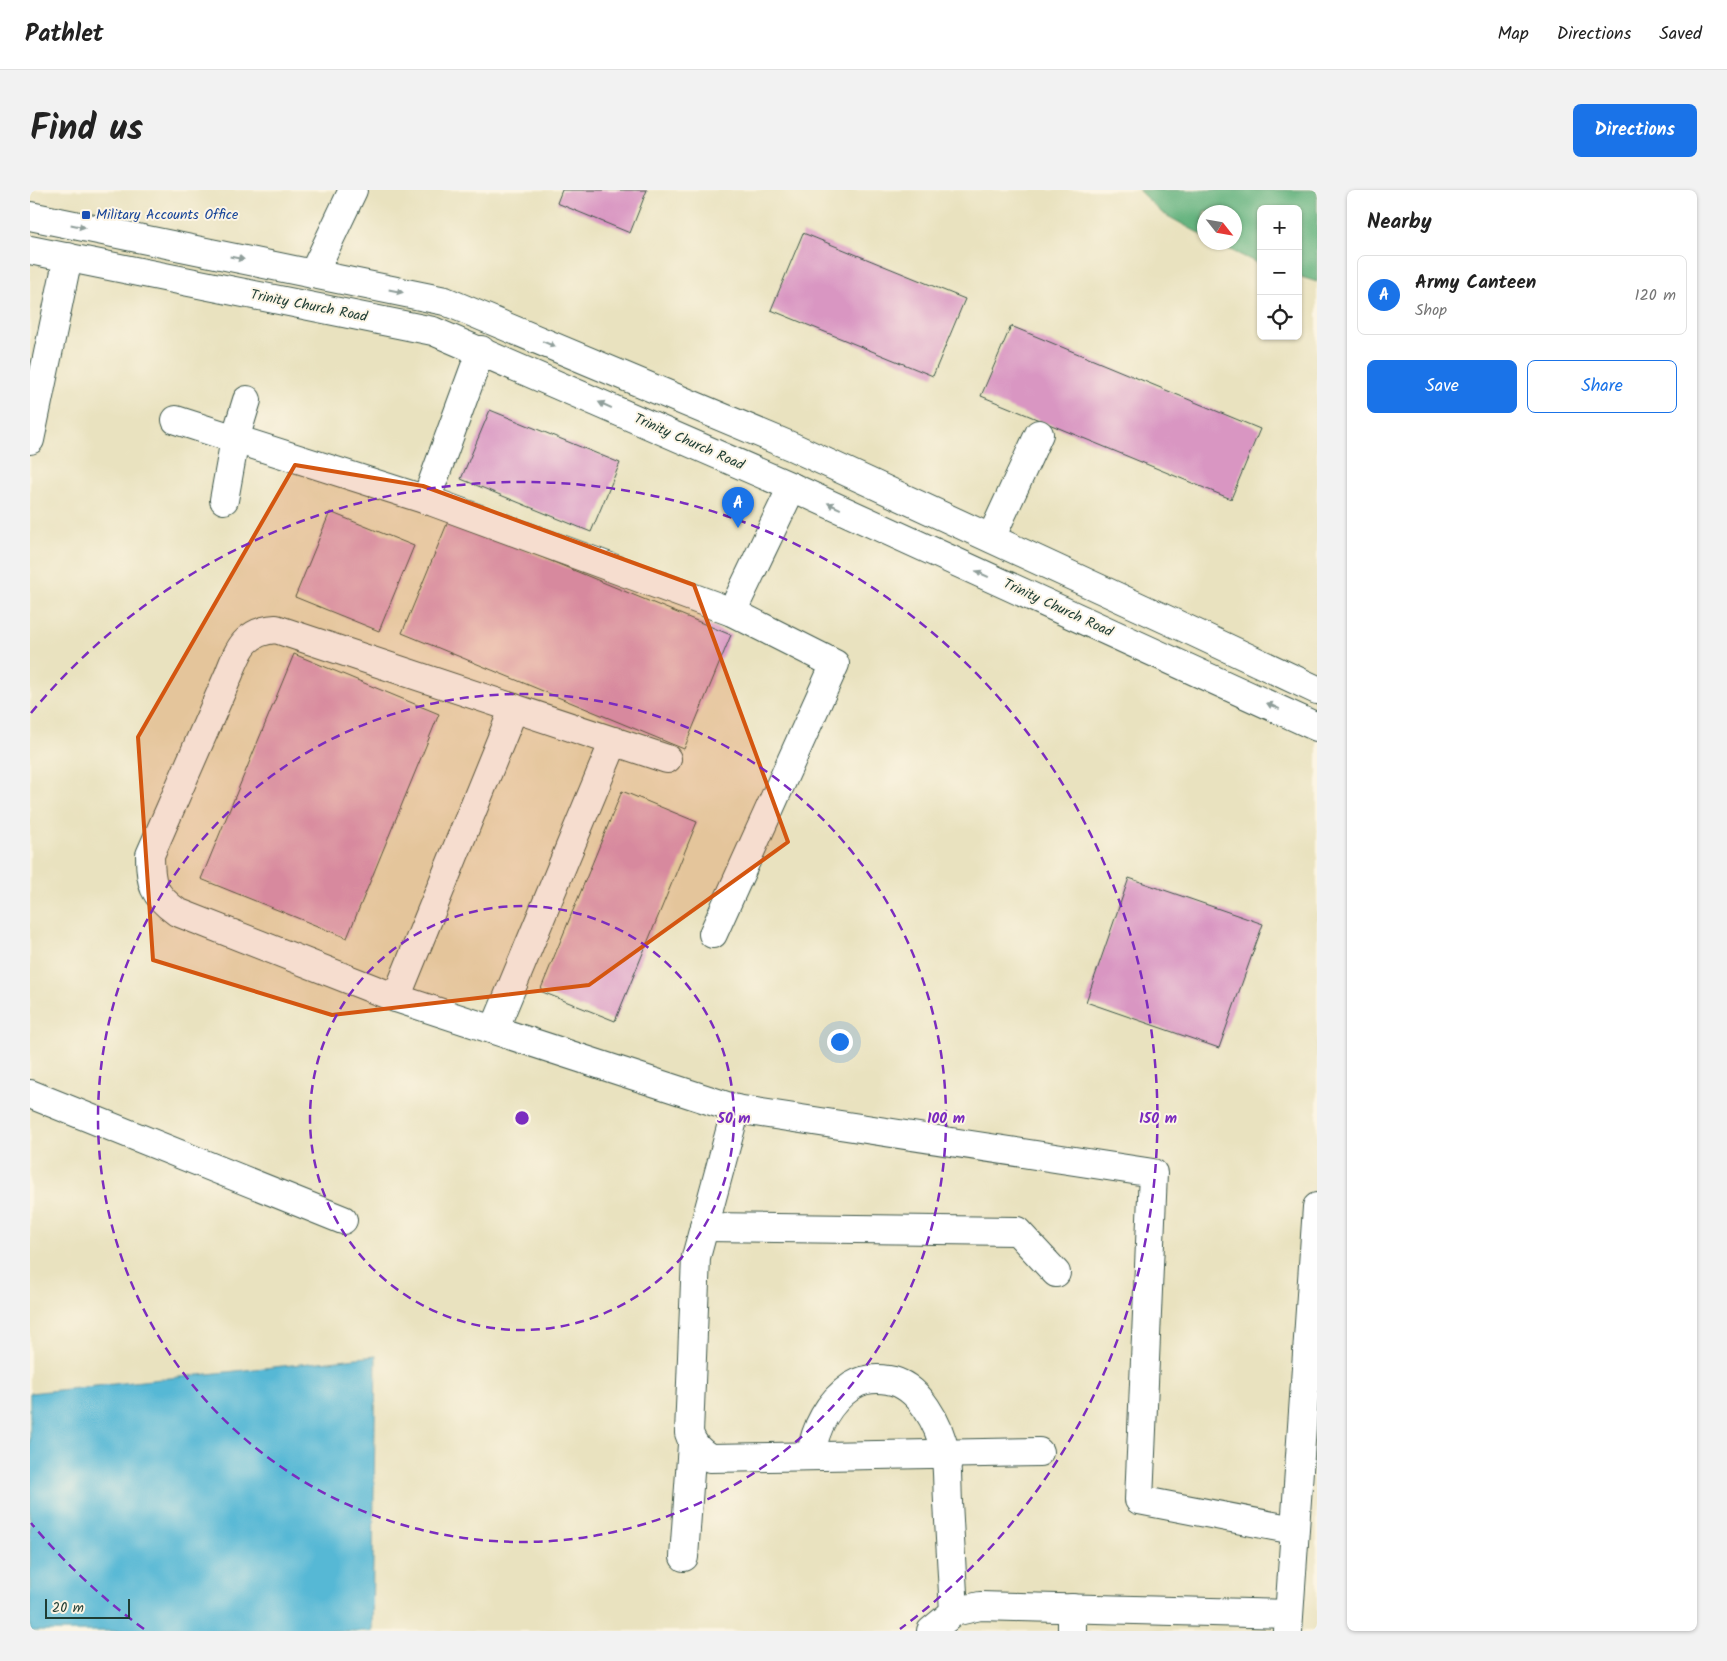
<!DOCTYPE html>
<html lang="en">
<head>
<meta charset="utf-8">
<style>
	body { margin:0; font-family:Kalam,sans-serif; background:#f2f2f2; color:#222 }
	.controls { position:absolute; right:15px; top:15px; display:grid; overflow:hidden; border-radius:8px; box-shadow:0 1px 4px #0004 }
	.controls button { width:45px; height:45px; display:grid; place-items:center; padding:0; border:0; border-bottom:1px solid #e0e0e0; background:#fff; color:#222; font:25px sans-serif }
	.compass { position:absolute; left:1167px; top:15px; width:45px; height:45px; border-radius:50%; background:#fff; box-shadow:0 1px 4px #0004; rotate:121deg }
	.scale { position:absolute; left:15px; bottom:12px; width:85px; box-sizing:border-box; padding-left:5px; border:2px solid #1f3d34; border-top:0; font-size:14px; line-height:18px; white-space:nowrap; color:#1f3d34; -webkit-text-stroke:4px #fcf5e5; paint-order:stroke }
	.you { position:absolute; left:809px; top:851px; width:18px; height:18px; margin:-12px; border:4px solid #fff; border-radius:50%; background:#1a73e8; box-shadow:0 0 0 8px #1a73e833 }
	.badge { display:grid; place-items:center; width:32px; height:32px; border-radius:50%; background:#1a73e8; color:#fff; font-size:16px; font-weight:700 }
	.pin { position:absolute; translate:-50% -41px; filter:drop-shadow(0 1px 2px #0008) }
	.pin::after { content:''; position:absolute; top:26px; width:18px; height:15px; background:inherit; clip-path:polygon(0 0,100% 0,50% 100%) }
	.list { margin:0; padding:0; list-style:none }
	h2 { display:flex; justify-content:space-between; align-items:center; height:65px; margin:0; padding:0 20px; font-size:21px }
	h2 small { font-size:16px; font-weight:400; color:#767676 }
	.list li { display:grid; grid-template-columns:32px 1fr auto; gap:15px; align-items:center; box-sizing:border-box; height:80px; margin:0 10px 10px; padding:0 10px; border:1px solid #e0e0e0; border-radius:8px }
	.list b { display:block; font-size:19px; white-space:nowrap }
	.list p { margin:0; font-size:16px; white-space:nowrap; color:#767676 }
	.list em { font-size:16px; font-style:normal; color:#767676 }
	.actions { display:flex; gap:10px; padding:15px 20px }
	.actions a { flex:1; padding:11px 0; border:1px solid #1a73e8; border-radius:8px; text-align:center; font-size:18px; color:#1a73e8 }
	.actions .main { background:#1a73e8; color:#fff }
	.icon { flex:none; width:28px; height:28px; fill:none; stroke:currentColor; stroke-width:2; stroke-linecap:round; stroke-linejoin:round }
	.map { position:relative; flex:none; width:1287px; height:1441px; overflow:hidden; border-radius:8px }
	header { display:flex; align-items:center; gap:30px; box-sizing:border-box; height:70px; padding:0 25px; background:#fff; border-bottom:1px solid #e0e0e0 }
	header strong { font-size:24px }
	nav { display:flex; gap:28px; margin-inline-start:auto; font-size:18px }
	.intro { display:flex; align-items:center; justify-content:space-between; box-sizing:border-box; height:120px; padding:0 30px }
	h1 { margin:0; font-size:35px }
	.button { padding:12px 22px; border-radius:8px; background:#1a73e8; color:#fff; font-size:18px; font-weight:700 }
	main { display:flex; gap:30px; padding:0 30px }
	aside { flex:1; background:#fff; border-radius:8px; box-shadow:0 1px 4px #0004 }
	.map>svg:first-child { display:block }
	.forest { fill:#63b27e; stroke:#417859 }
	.water { fill:#56b8d5; stroke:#3a7a84 }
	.building { fill:#d996c2 }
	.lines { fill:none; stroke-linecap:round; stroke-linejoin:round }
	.minor-casing { stroke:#3d5649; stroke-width:30 }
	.major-casing { stroke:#3d5649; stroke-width:30 }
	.minor { stroke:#fff; stroke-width:28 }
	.major { stroke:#fff; stroke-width:28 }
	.oneway { fill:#8f9e9a }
	.marked { fill:#d45610; fill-opacity:0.2; stroke:#d45610; stroke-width:4; stroke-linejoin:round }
	.ring { fill:none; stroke:#7b2cbf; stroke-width:2.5; stroke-dasharray:9 6 }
	.transit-dot { fill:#1a4fb4; stroke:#fcf5e5; stroke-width:2 }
	.labels { text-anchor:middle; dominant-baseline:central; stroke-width:4; stroke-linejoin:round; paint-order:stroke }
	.transit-label { font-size:14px; fill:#164399; stroke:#fcf5e5; text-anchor:start }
	.street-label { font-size:14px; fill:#1f3d34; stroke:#fcf5e5 }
	.centre { fill:#7b2cbf; stroke:#fcf5e5; stroke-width:2.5 }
	.ring-label { font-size:15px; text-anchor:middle; font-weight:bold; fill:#7b2cbf; stroke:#fcf5e5; stroke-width:4; stroke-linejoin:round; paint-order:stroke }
</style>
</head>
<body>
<header>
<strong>Pathlet</strong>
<nav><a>Map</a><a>Directions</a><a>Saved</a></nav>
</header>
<div class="intro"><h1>Find us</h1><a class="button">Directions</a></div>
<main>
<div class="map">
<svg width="1287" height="1441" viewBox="0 0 1287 1441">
	<rect width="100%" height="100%" fill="#fcf5e5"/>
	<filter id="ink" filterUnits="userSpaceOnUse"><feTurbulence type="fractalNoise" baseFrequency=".02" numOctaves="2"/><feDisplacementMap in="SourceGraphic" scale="10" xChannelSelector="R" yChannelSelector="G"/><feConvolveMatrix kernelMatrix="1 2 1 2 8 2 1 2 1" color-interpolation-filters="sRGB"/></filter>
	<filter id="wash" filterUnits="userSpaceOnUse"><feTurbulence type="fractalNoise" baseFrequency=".0096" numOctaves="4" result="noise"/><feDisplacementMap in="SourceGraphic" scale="20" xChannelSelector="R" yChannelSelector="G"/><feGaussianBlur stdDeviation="1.12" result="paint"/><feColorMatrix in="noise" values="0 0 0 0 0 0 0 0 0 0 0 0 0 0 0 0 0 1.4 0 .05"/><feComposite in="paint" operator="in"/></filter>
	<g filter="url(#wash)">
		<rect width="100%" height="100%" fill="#e9e2bf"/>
		<path class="forest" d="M1108 0H1287V92L1268 86V19H1231V75L1186 53 1204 52V22H1174V46L1132 23Z"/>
		<path class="water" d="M346 1166 342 1441H0V1203Z"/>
		<g id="blocks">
			<g class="building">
				<path d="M532 0H617L600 43 527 13Z"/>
				<path d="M773 43 935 109 903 186 741 120Z"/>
				<path d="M981 136 1230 239 1201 309 951 206Z"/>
				<path d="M460 220 590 273 561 342 431 289Z"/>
				<path d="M300 322 384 356 349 441 265 407Z"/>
				<path d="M419 329 701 445 654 559 372 443Z"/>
				<path d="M264 464 409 524 317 748 171 689Z"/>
				<path d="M592 601 667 632 585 831 510 801Z"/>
				<path d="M1099 688 1233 734 1189 858 1056 812Z"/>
			</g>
		</g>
	</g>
	<g filter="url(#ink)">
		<use href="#blocks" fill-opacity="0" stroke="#3d5649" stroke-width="1"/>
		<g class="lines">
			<defs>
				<g id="minor">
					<path d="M283 84 323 0"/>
					<path d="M146 230 403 312 702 422 805 474 683 744"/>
					<path d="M0 250 38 67"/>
					<path d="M194 310 205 249 217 210"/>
					<path d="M396 310 451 160"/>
					<path d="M961 348 1009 244"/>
					<path d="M702 422 762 297"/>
					<path d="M637 569 246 439C216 441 209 458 199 484L120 665C120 694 123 705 147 722L366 808 706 919 1123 983 1109 1310 1264 1340"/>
					<path d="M366 808 484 518"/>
					<path d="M464 840 584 551"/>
					<path d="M0 904 313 1030"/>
					<path d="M706 919 666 1067 659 1243C663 1255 669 1261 680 1268L1009 1262"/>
					<path d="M674 1037 987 1041 1026 1083"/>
					<path d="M781 1265C785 1238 798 1212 822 1196 833 1189 846 1188 858 1190 889 1194 910 1236 915 1263 918 1279 917 1297 918 1312 920 1349 922 1386 924 1422"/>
					<path d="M654 1367 662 1254"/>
					<path d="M901 1441 924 1422 950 1416 1259 1424"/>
					<path d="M1042 1441V1418"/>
					<path d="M1258 1441 1287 1017"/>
				</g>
				<g id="major">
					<path d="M0 26 415 111 763 257 1157 439 1287 500"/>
					<path d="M0 60 403 141 762 297 1287 537"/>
				</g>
			</defs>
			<use href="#minor" class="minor-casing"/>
			<use href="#major" class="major-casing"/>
			<use href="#minor" class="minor"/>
			<use href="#major" class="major"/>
		</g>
		<defs><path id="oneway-solid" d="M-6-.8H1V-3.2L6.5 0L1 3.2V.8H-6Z" transform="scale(1.25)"/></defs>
		<g class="oneway">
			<use href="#oneway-solid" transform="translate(48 36) rotate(11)"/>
			<use href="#oneway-solid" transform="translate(207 68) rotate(11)"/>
			<use href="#oneway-solid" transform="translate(366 101) rotate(12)"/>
			<use href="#oneway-solid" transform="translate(519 154) rotate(23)"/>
			<use href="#oneway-solid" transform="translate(575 215) rotate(-156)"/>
			<use href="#oneway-solid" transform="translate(804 316) rotate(-155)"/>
			<use href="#oneway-solid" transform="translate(952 384) rotate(-155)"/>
			<use href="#oneway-solid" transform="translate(1243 516) rotate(-155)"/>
		</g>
	</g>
	<path class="marked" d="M265 275 393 296 664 395 758 652 559 795 302 825 123 770 108 547Z"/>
	<g class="ring">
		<circle cx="492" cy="928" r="212"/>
		<circle cx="492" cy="928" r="424"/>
		<path d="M114 1439A636 636 0 0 1 1 1333M1 523A636 636 0 1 1 870 1439"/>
	</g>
	<rect class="transit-dot" x="51" y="20" width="10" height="10" rx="2.5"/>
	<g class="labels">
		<g class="transit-label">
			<text x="66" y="25">Military Accounts Office</text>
		</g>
		<g class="street-label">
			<text transform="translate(279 116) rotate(11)">Trinity Church Road</text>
			<text transform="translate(659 252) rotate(24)">Trinity Church Road</text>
			<text transform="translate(1028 418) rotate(25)">Trinity Church Road</text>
		</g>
	</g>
	<circle cx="492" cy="928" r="8" class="centre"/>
	<g class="ring-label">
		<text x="704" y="933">50 m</text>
		<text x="916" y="933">100 m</text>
		<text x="1128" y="933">150 m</text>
	</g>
</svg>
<div class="controls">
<button>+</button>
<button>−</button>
<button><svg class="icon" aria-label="locate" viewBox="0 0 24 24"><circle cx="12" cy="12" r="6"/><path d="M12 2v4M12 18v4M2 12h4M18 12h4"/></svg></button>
</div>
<svg class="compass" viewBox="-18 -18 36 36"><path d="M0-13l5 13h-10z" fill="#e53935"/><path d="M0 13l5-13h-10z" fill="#767676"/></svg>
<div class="scale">20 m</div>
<div class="you"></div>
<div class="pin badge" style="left:708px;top:338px">A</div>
</div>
<aside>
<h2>Nearby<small></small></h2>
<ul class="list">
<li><span class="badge">A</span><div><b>Army Canteen</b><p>Shop</p></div><em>120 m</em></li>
</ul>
<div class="actions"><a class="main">Save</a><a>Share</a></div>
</aside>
</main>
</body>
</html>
